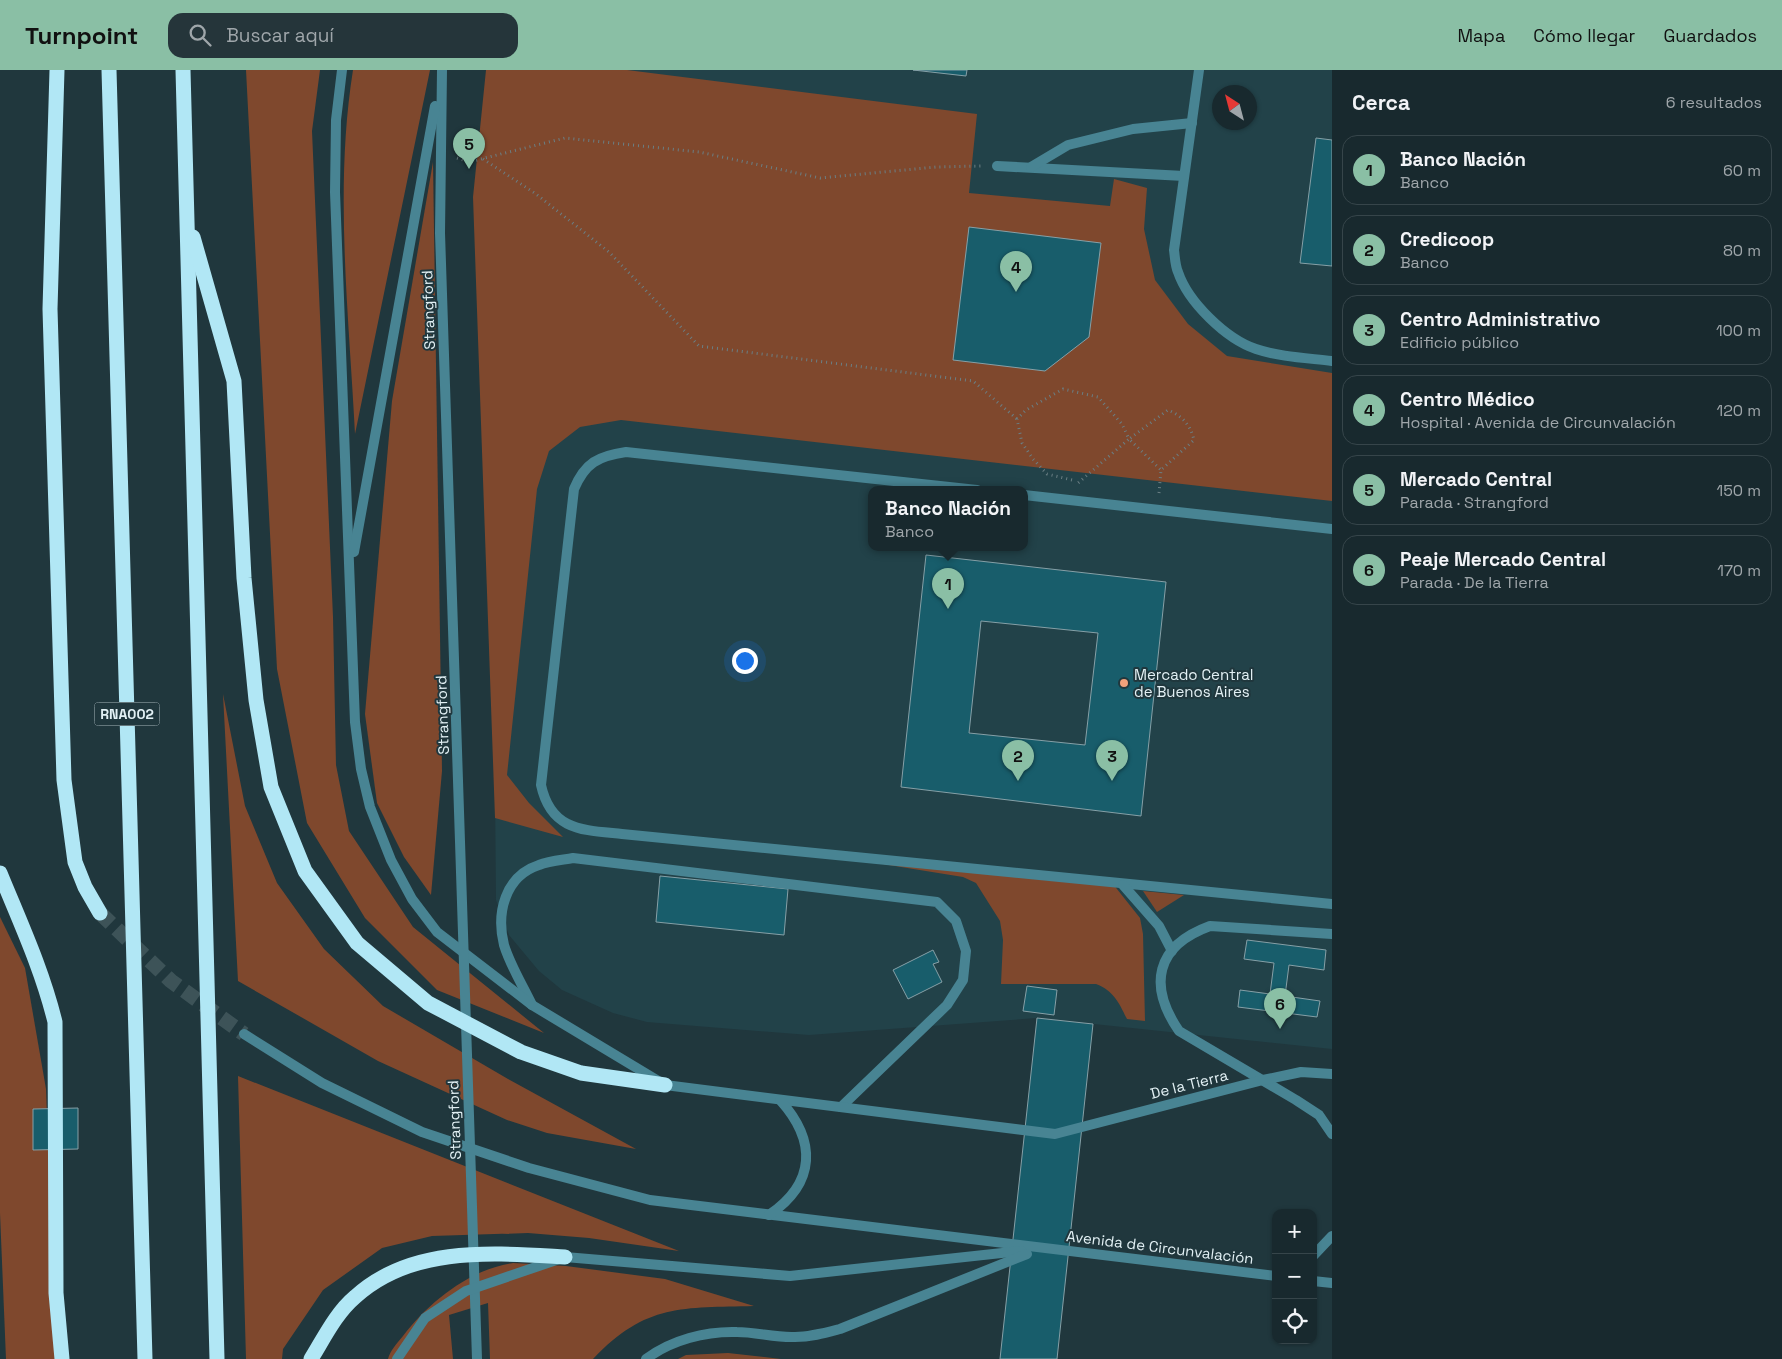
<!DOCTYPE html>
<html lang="es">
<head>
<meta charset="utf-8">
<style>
	body { margin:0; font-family:"Space Grotesk",sans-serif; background:#25353a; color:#f1f3f6 }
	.controls { position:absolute; right:15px; bottom:15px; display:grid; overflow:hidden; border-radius:10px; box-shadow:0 1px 4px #0004 }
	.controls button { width:45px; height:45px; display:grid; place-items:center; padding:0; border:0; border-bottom:1px solid #36454a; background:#18292e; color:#f1f3f6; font:25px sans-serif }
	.compass { position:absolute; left:1212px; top:15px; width:45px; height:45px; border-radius:50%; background:#18292e; box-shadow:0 1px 4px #0004; rotate:324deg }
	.you { position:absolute; left:744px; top:590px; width:18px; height:18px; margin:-12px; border:4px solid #fff; border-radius:50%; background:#1a73e8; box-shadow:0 0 0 8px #1a73e833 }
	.badge { display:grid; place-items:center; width:32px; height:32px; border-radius:50%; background:#8abfa5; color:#111; font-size:16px; font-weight:700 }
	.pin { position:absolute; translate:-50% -41px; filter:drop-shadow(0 1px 2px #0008) }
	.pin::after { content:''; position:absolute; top:26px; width:18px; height:15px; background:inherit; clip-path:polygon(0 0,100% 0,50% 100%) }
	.popup { position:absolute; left:868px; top:416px; width:160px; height:65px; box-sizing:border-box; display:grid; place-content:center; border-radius:10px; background:#18292e; filter:drop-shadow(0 1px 4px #0005); font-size:16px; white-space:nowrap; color:#9fa6aa }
	.popup b { font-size:19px; color:#f1f3f6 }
	.popup::after { content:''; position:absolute; left:50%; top:100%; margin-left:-10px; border:10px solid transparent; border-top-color:#18292e }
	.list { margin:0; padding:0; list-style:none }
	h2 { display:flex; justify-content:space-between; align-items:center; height:65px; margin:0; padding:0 20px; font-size:21px }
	h2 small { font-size:16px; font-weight:400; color:#9fa6aa }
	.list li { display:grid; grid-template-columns:32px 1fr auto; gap:15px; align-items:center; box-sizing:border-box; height:70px; margin:0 10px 10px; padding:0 10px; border:1px solid #36454a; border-radius:15px }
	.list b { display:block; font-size:19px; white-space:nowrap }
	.list p { margin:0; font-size:16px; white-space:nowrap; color:#9fa6aa }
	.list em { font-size:16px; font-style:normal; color:#9fa6aa }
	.icon { flex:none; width:28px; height:28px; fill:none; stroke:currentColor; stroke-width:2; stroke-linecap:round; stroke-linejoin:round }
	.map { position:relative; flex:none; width:1332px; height:1289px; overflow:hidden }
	header { display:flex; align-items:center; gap:30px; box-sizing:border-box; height:70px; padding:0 25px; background:#8abfa5; color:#111 }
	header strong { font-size:24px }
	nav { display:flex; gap:28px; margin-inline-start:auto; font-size:18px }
	.search { width:350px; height:45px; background:#25353a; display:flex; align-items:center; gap:12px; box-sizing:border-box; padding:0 18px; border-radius:15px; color:#9fa6aa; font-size:19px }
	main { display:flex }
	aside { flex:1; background:#18292e }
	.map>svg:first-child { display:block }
	.built { fill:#224249; fill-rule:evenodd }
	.green { fill:#7f482d }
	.building { fill:#185d6b; stroke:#86a0a7; fill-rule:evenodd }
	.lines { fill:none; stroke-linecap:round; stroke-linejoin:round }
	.motorway-tunnel { stroke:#3d5358; stroke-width:15; stroke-dasharray:15 8; stroke-linecap:butt }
	.path { stroke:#6b7f84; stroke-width:3; stroke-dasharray:1 4; stroke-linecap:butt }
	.service { stroke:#488493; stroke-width:10 }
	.tertiary { stroke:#488493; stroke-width:10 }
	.motorway { stroke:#b1e7f5; stroke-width:15 }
	.poi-dot { fill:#f1a17b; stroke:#20373d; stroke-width:2 }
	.labels { text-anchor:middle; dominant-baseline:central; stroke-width:4; stroke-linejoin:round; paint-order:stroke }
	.shield { fill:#20373d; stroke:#a8b8bd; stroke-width:1 }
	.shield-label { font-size:14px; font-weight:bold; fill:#e2f0f4 }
	.street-label { font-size:15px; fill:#e2f0f4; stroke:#20373d }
	.poi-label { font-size:15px; fill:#e2f0f4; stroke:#20373d; text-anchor:start }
</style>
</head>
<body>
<header>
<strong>Turnpoint</strong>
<div class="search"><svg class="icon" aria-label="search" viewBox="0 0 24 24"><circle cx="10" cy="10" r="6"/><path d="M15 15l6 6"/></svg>Buscar aquí</div>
<nav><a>Mapa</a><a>Cómo llegar</a><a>Guardados</a></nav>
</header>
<main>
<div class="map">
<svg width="1332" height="1289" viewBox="0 0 1332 1289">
	<rect width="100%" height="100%" fill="#20373d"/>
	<path class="built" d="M505 0H1332V979L1037 948 809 965 647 952 613 943 562 920 539 901 509 865 496 830 495 719 499 629ZM1220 22H1250V52H1220ZM872 420H1024V478H872Z"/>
	<g class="green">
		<path d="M246 0H320L312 61 333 547 336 695 349 761 413 857 544 963 437 920 365 848 307 753 277 599Z"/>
		<path d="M353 0H430L355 364C349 244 334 119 353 0Z"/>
		<path d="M486 0H627L977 44 969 123 1110 136 1114 109 1147 118 1144 159 1155 210 1188 254 1227 286 1332 303V431L621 350 580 357 549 381 537 419 507 705 529 733 563 767 495 748 473 127Z"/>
		<path d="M433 92 442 701 431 825 404 787 377 733 365 644 392 331Z"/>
		<path d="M223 624 245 736 277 813 324 879 383 936 508 1009 636 1079 547 1063 507 1050 378 991 238 911Z"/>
		<path d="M833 786 1113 814 1140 848 1143 864 1145 951 1127 949C1119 933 1114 921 1096 914H1001L1003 870 1000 851 976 813 963 807Z"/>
		<path d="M1143 821 1184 825 1157 842Z"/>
		<path d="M0 847 25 898 46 1019 56 1289H6L0 1143Z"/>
		<path d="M238 1006 679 1181 589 1168 528 1163 432 1166 382 1178 323 1220 283 1279 282 1289H246Z"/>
		<path d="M513 1193 566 1196 665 1209 754 1236C683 1238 646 1233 593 1289H490L488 1233 449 1245 453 1289H388C390 1281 397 1273 403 1266 429 1232 470 1199 513 1193Z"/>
		<path d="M728 1283 781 1289H678L686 1285Z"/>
	</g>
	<g class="building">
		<path d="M913 0H967L966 6Z"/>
		<path d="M1316 68 1332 70V196L1300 193Z"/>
		<path d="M969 157 1101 173 1089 267 1045 301 953 290Z"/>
		<path d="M926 485 1166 512 1141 746 901 717ZM981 551 1098 563 1085 675 969 663Z"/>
		<path d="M660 806 788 819 784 865 656 852Z"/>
		<path d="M1247 870 1326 880 1324 900 1289 895 1285 926 1320 931 1317 947 1238 937 1240 920 1270 924 1274 893 1244 889Z"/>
		<path d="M933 880 939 892 933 894 942 912 908 929 893 900Z"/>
		<path d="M1027 916 1057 920 1054 945 1023 941Z"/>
		<path d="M1037 948 1093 954 1057 1289H1000Z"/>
		<path d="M78 1038V1079L33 1080V1039Z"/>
	</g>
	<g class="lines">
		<path class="motorway-tunnel" d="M100 843 171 911 244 964"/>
		<g class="path">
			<path d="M457 88 469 92 565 68 699 82 820 108 936 97 981 96"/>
			<path d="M483 89 536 124 609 182 699 276 973 311 1017 349"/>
			<path d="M1072 410 1047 404 1033 389 1022 373 1017 349 1026 340 1063 319 1098 327 1122 354 1129 369 1078 413"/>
			<path d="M1159 423 1161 400 1194 370C1190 354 1182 346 1168 340L1129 369 1161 400"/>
		</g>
		<g class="service">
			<path d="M997 96 1184 106"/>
			<path d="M1031 97 1068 75 1133 59 1192 53"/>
			<path d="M977 420 626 382C598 386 585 393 574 419L541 715C551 761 583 760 622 764L1332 834"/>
			<path d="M1024 425 1332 459"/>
			<path d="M1123 815 1159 856 1172 881"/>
			<path d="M1332 864 1210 856C1155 876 1148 916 1179 961L1296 1030 1319 1045 1332 1064"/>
			<path d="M532 935C523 916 510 895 504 875 496 843 505 806 539 795 549 791 562 790 573 788L937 832 956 851 966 881 963 910 947 935 841 1037"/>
			<path d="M1313 1186 1332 1166"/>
		</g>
		<g class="tertiary">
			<path d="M342 0 336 50 335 122 355 652 361 699 370 737 391 790 412 829 437 862 532 935 665 1015 1055 1064 1263 1010 1301 1002 1332 1004"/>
			<path d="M442 0 440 163 477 1289"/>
			<path d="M1199 0 1174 180C1175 187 1175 195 1178 202 1188 232 1226 269 1256 279 1280 287 1307 288 1332 291"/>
			<path d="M354 482 435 36"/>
			<path d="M244 964 322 1013 422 1062 529 1098 650 1130 1276 1206"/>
			<path d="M769 1145C816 1113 817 1071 780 1030"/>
			<path d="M1313 1211 1332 1213"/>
			<path d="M397 1289 425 1248 466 1221 565 1187 790 1206 1021 1181"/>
			<path d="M646 1289C671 1270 706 1261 737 1262 756 1262 776 1268 795 1267 811 1267 825 1263 840 1259L1027 1184"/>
		</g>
		<g class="motorway">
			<path d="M57 0 50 239 64 710 75 792 85 817 100 843"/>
			<path d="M109 0 145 1289"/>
			<path d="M183 0 217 1289"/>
			<path d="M193 167 234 311 244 508 256 630 271 717 305 801 357 873 428 933 521 982 581 1003 665 1015"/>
			<path d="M0 803C20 852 42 899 55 952L56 1223 62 1289"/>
			<path d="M311 1289C324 1268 336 1243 355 1227 412 1175 494 1183 565 1187"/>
		</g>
	</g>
	<circle class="poi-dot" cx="1124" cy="613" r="5"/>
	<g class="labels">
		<rect class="shield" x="94.5" y="632.5" width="65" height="23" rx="4"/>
		<g class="shield-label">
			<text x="127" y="644">RNA002</text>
		</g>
		<g class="street-label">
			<text transform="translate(428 240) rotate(-92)">Strangford</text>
			<text transform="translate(442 645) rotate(-92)">Strangford</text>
			<text transform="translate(1189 1014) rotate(-14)">De la Tierra</text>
			<text transform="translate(454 1050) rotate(-92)">Strangford</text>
			<text transform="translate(1160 1177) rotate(7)">Avenida de Circunvalación</text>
		</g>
		<g class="poi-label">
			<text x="1134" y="604">Mercado Central<tspan x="1134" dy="17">de Buenos Aires</tspan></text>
		</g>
	</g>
</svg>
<div class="controls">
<button>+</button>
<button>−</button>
<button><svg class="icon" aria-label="locate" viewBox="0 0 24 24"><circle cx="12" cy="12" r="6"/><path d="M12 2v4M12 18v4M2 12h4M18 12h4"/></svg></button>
</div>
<svg class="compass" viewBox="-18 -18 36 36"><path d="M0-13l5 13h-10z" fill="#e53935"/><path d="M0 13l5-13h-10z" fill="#9fa6aa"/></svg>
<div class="you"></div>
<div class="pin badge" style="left:948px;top:539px">1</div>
<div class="popup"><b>Banco Nación</b>Banco</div>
<div class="pin badge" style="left:1018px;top:711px">2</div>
<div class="pin badge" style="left:1112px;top:711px">3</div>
<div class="pin badge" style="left:1016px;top:222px">4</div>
<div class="pin badge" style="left:469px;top:99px">5</div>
<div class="pin badge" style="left:1280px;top:959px">6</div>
</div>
<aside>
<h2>Cerca<small>6 resultados</small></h2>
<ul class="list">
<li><span class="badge">1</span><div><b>Banco Nación</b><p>Banco</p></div><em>60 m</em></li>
<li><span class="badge">2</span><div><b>Credicoop</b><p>Banco</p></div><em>80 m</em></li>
<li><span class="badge">3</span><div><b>Centro Administrativo</b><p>Edificio público</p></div><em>100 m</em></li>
<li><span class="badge">4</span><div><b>Centro Médico</b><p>Hospital · Avenida de Circunvalación</p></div><em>120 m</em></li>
<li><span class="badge">5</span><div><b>Mercado Central</b><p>Parada · Strangford</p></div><em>150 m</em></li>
<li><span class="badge">6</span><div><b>Peaje Mercado Central</b><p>Parada · De la Tierra</p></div><em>170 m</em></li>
</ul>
</aside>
</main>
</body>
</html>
